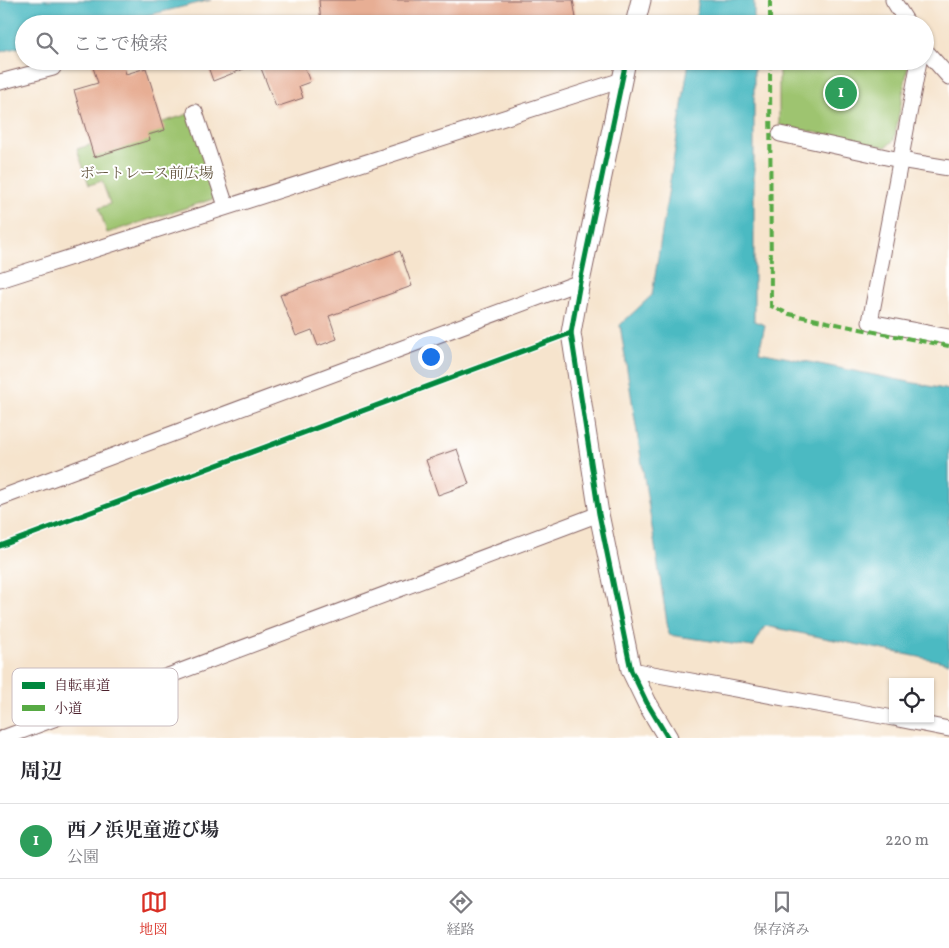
<!DOCTYPE html>
<html lang="ja">
<head>
<meta charset="utf-8">
<style>
	body { margin:0; font-family:Vollkorn,"Noto Serif JP",serif; background:#f2f2f3; color:#2b2b33 }
	.controls { position:absolute; right:15px; bottom:15px; display:grid; overflow:hidden; border-radius:0px; box-shadow:0 1px 4px #0004 }
	.controls button { width:45px; height:45px; display:grid; place-items:center; padding:0; border:0; border-bottom:1px solid #e1e1e2; background:#fff; color:#2b2b33; font:25px sans-serif }
	.you { position:absolute; left:430px; top:356px; width:18px; height:18px; margin:-12px; border:4px solid #fff; border-radius:50%; background:#1a73e8; box-shadow:0 0 0 8px #1a73e833 }
	.badge { display:grid; place-items:center; width:32px; height:32px; border-radius:50%; background:#d93025; color:#fff; font-size:16px; font-weight:700 }
	.pin { position:absolute; translate:-50% -50%; border:2px solid #fff; box-shadow:0 1px 5px #0006 }
	.list { margin:0; padding:0; list-style:none }
	h2 { display:flex; justify-content:space-between; align-items:center; height:65px; margin:0; padding:0 20px; font-size:21px }
	h2 small { font-size:16px; font-weight:400; color:#7c7c81 }
	.list li { display:grid; grid-template-columns:32px 1fr auto; gap:15px; align-items:center; box-sizing:border-box; height:75px; padding:0 20px; border-top:1px solid #e1e1e2 }
	.list b { display:block; font-size:19px; white-space:nowrap }
	.list p { margin:0; font-size:16px; white-space:nowrap; color:#7c7c81 }
	.list em { font-size:16px; font-style:normal; color:#7c7c81 }
	.icon { flex:none; width:28px; height:28px; fill:none; stroke:currentColor; stroke-width:2; stroke-linecap:round; stroke-linejoin:round }
	.map { position:relative; flex:none; width:949px; height:738px; overflow:hidden }
	.search { position:absolute; background:#fff; box-shadow:0 1px 4px #0004; left:15px; right:15px; top:15px; height:55px; display:flex; align-items:center; gap:12px; box-sizing:border-box; padding:0 18px; border-radius:28px; color:#7c7c81; font-size:19px }
	.sheet { height:140px; background:#fff }
	nav { display:flex; justify-content:space-around; align-items:center; box-sizing:border-box; height:70px; border-top:1px solid #e1e1e2; background:#fff; font-size:14px; color:#7c7c81 }
	nav a { display:grid; justify-items:center; gap:2px }
	nav .on { color:#d93025 }
	.map>svg:first-child { display:block }
	.green { fill:#9ec46f; stroke:#74724d }
	.water { fill:#4bbac2; stroke:#4a6c76 }
	.building { fill:#e7ae94 }
	.lines { fill:none; stroke-linecap:round; stroke-linejoin:round }
	.minor-casing { stroke:#866464; stroke-width:17 }
	.tertiary-casing { stroke:#866464; stroke-width:21 }
	.minor { stroke:#fff; stroke-width:15 }
	.tertiary { stroke:#fff; stroke-width:19 }
	.quiet { stroke:#57aa44; stroke-width:4; stroke-dasharray:8 4; stroke-linecap:butt }
	.cycleway-casing { stroke:#fff; stroke-width:8 }
	.cycleway { stroke:#00873e; stroke-width:5 }
	.labels { text-anchor:middle; dominant-baseline:central; stroke-width:4; stroke-linejoin:round; paint-order:stroke }
	.park-label { font-size:15px; fill:#675943; stroke:#fff }
	.key { fill:#fff; stroke:#c9bcbf; stroke-width:1 }
	.key-label { font-size:14px; fill:#4a1f2b }
</style>
</head>
<body>
<div class="map">
<svg width="949" height="738" viewBox="0 0 949 738">
	<rect width="100%" height="100%" fill="#fff"/>
	<filter id="ink" filterUnits="userSpaceOnUse"><feTurbulence type="fractalNoise" baseFrequency=".02" numOctaves="2"/><feDisplacementMap in="SourceGraphic" scale="10" xChannelSelector="R" yChannelSelector="G"/><feConvolveMatrix kernelMatrix="1 2 1 2 8 2 1 2 1" color-interpolation-filters="sRGB"/></filter>
	<filter id="wash" filterUnits="userSpaceOnUse"><feTurbulence type="fractalNoise" baseFrequency=".0096" numOctaves="4" result="noise"/><feDisplacementMap in="SourceGraphic" scale="20" xChannelSelector="R" yChannelSelector="G"/><feGaussianBlur stdDeviation="1.12" result="paint"/><feColorMatrix in="noise" values="0 0 0 0 0 0 0 0 0 0 0 0 0 0 0 0 0 1.4 0 .05"/><feComposite in="paint" operator="in"/></filter>
	<g filter="url(#wash)">
		<rect width="100%" height="100%" fill="#f6e4cd"/>
		<g class="green">
			<path d="M779 61H909L894 140 886 147 779 125Z"/>
			<path d="M195 112 216 198 107 233 99 208 110 204 102 181 89 185 77 149Z"/>
		</g>
		<g class="water">
			<path d="M0 0H211L112 24H24V46L0 52Z"/>
			<path d="M699 0H754V24H695Z"/>
			<path d="M689 61H754V321L765 325 759 352 949 390V663L765 626 753 647 669 635 620 325 652 295Z"/>
		</g>
		<g id="blocks">
			<g class="building">
				<path d="M319 0H573L577 24H321Z"/>
				<path d="M91 61H122L126 74 146 68 165 130 148 135 150 140 94 157 74 90 98 83Z"/>
				<path d="M206 61H302L310 82 299 86 303 98 276 107 259 63 213 81Z"/>
				<path d="M400 251 412 286 329 316 337 339 318 346 312 330 296 336 280 295Z"/>
				<path d="M457 449 469 484 438 495 426 460Z"/>
			</g>
		</g>
	</g>
	<g filter="url(#ink)">
		<use href="#blocks" fill-opacity="0" stroke="#866464" stroke-width="1"/>
		<g class="lines">
			<defs>
				<g id="minor">
					<path d="M893 0 908 24"/>
					<path d="M925 50 949 77"/>
					<path d="M919 61 870 322 949 337"/>
					<path d="M0 82 53 68"/>
					<path d="M195 112 226 206"/>
					<path d="M780 134 900 160 949 168"/>
					<path d="M0 280 622 80"/>
					<path d="M0 498 580 282"/>
					<path d="M631 670 893 718"/>
					<path d="M898 719 949 729"/>
					<path d="M3 738 599 514"/>
				</g>
				<g id="tertiary">
					<path d="M635 24 641 0"/>
					<path d="M626 61 580 282 571 333 599 514 631 670 647 703 668 738"/>
				</g>
			</defs>
			<use href="#minor" class="minor-casing"/>
			<use href="#tertiary" class="tertiary-casing"/>
			<use href="#minor" class="minor"/>
			<use href="#tertiary" class="tertiary"/>
			<g class="quiet">
				<path d="M770 0V24"/>
				<path d="M770 61 771 306 789 314 884 334 949 346"/>
			</g>
			<defs>
				<g id="cycleway">
					<path d="M626 61 580 282 571 333 599 514 631 670 647 703 668 738"/>
					<path d="M0 546 571 333"/>
				</g>
			</defs>
			<use href="#cycleway" class="cycleway-casing"/>
			<use href="#cycleway" class="cycleway"/>
		</g>
	</g>
	<g class="labels">
		<g class="park-label">
			<text x="147" y="174">ボートレース前広場</text>
		</g>
	</g>
	<rect x="12" y="668" width="166" height="58" rx="8" class="key"/>
	<rect x="22" y="682" width="23" height="7" fill="#00873e"/>
	<rect x="22" y="705" width="23" height="6" fill="#57aa44"/>
	<g class="key-label">
		<text x="54" y="690">自転車道</text>
		<text x="54" y="713">小道</text>
	</g>
</svg>
<div class="controls">
<button><svg class="icon" aria-label="locate" viewBox="0 0 24 24"><circle cx="12" cy="12" r="6"/><path d="M12 2v4M12 18v4M2 12h4M18 12h4"/></svg></button>
</div>
<div class="you"></div>
<div class="pin badge" style="left:841px;top:93px;background:#2e9e5b">1</div>
<div class="search"><svg class="icon" aria-label="search" viewBox="0 0 24 24"><circle cx="10" cy="10" r="6"/><path d="M15 15l6 6"/></svg>ここで検索</div>
</div>
<section class="sheet">
<h2>周辺<small></small></h2>
<ul class="list">
<li><span class="badge" style="background:#2e9e5b">1</span><div><b>西ノ浜児童遊び場</b><p>公園</p></div><em>220 m</em></li>
</ul>
</section>
<nav>
<a class="on"><svg class="icon" aria-label="map" viewBox="0 0 24 24"><path d="M3 6l6-2 6 2 6-2v14l-6 2-6-2-6 2zM9 4v14M15 6v14"/></svg>地図</a>
<a><svg class="icon" aria-label="directions" viewBox="0 0 24 24"><path d="M12 3l9 9-9 9-9-9zM9 14v-3h6M13 9l2 2-2 2"/></svg>経路</a>
<a><svg class="icon" aria-label="saved" viewBox="0 0 24 24"><path d="M7 4h10v16l-5-4-5 4z"/></svg>保存済み</a>
</nav>
</body>
</html>
